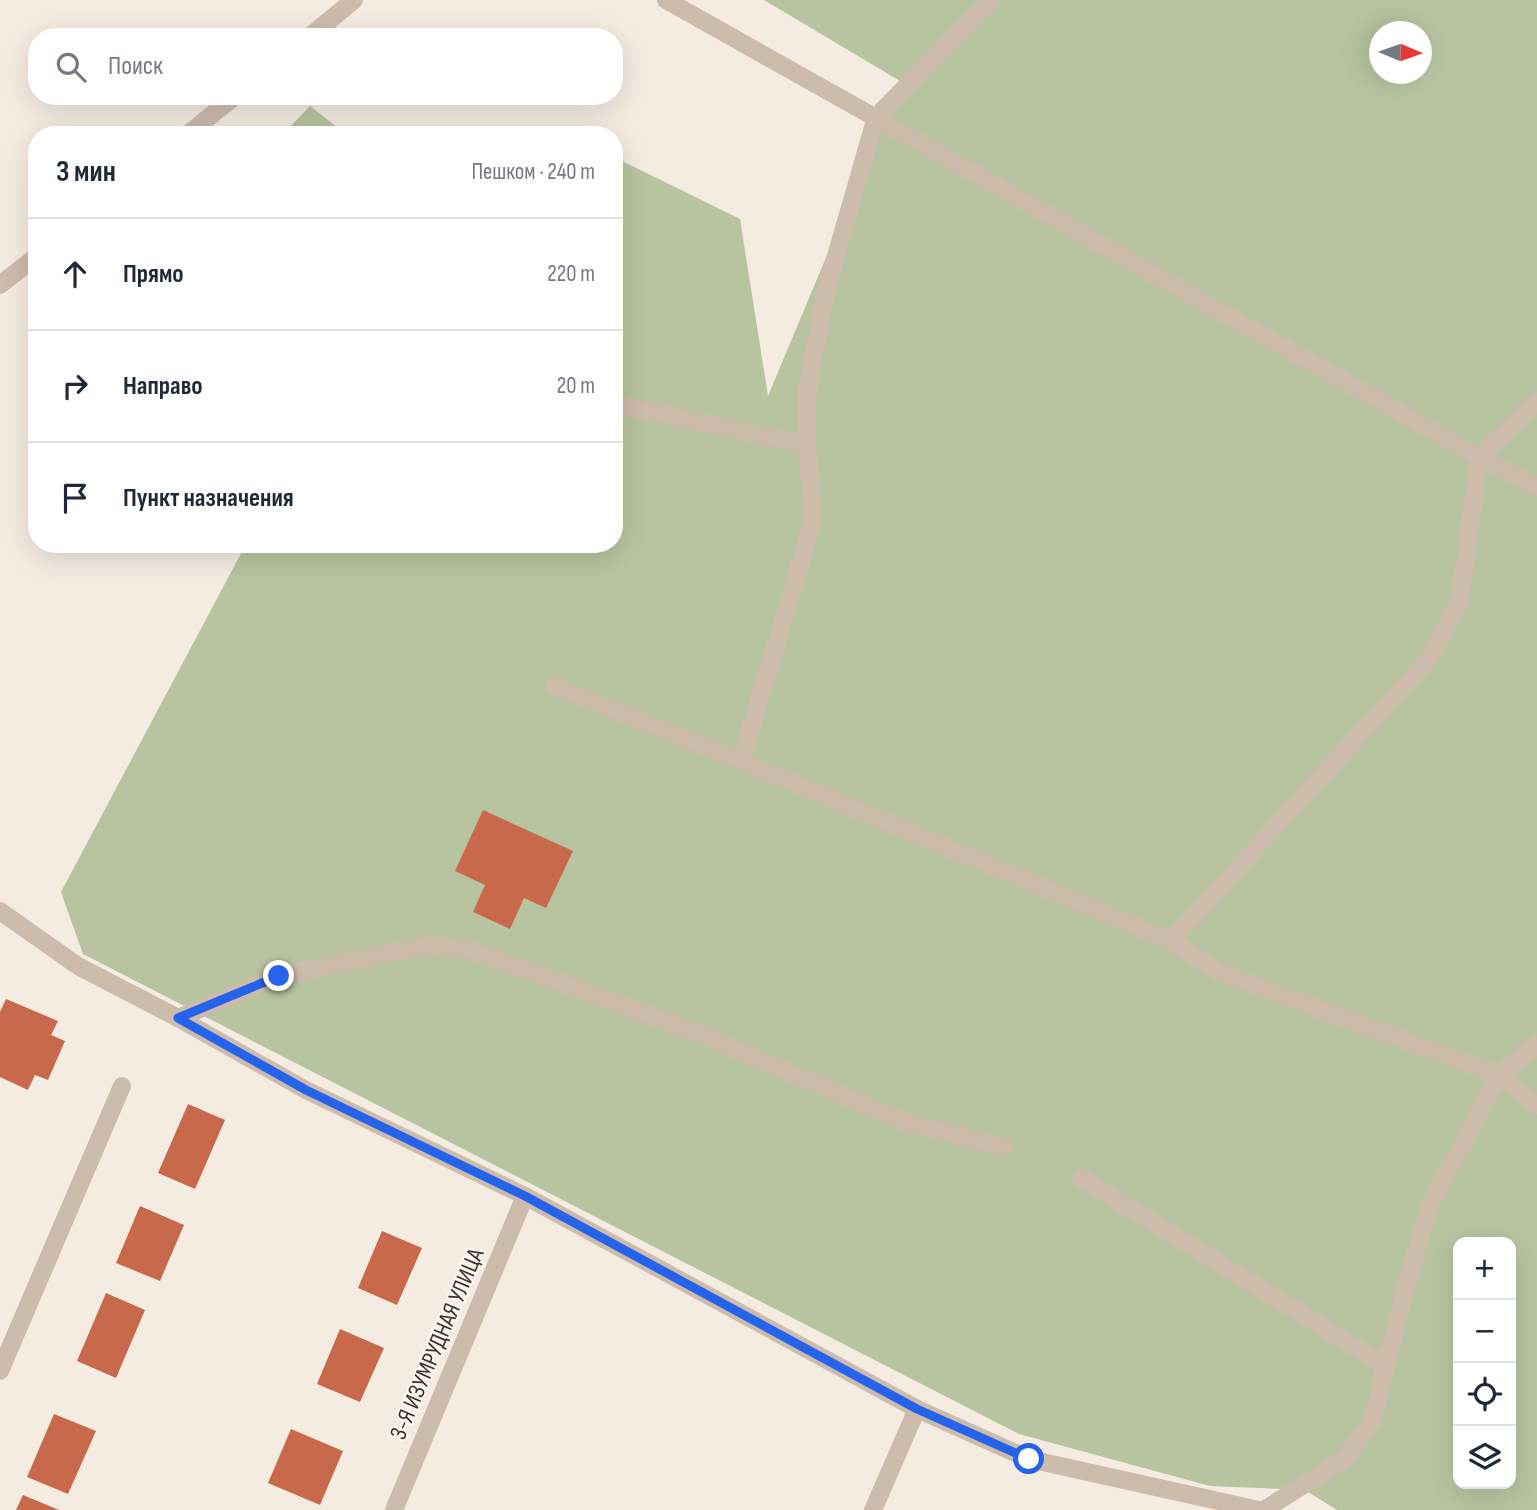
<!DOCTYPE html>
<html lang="ru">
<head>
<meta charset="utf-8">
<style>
	body { margin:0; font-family:"Sofia Sans Condensed",sans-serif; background:#f6f6f7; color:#1f2937 }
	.controls { position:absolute; right:21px; bottom:21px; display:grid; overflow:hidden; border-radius:14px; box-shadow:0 7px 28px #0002 }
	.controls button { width:63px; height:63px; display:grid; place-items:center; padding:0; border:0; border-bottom:2px solid #e0e1e3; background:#fff; color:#1f2937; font:35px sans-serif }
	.compass { position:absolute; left:1369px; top:21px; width:63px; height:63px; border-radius:50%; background:#fff; box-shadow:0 7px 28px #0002; rotate:92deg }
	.stop { position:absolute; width:21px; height:21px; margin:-16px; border:5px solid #2563eb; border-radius:50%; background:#fff }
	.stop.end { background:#2563eb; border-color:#fff; box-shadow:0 2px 7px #0008 }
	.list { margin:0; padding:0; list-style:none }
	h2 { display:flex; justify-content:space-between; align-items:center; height:91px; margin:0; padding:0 28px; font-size:30px }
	h2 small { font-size:23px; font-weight:400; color:#747a83 }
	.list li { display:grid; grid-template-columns:46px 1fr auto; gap:21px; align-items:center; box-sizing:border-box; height:112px; padding:0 28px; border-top:2px solid #e0e1e3 }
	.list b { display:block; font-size:26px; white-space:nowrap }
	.list em { font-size:23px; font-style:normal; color:#747a83 }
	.icon { flex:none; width:38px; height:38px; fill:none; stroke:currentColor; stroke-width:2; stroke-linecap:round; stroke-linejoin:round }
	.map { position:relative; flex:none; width:1537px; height:1510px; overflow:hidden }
	.search { position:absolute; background:#fff; box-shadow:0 7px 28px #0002; left:28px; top:28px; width:595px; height:77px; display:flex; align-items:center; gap:18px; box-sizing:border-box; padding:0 24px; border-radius:28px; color:#747a83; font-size:26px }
	.panel { position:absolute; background:#fff; box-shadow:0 7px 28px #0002; left:28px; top:126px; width:595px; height:427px; border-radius:28px }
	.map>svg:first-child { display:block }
	.green { fill:#b8c4a0; fill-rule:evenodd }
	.building { fill:#c8694b }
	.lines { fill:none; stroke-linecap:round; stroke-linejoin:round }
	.street { stroke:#cdbbac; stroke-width:18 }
	.route { stroke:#2563eb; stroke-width:9 }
	.labels { text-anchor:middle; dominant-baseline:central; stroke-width:5; stroke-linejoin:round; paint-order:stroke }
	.street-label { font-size:24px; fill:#3b302b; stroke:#fbf5ee }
</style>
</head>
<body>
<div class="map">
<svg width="1537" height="1510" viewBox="0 0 1537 1510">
	<rect width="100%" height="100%" fill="#f4ebe1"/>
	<g class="green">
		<path d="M764 0H1537V1510H1337L1305 1490 1210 1486 1019 1434 83 954 61 892 246 544H614V157L740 219 768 396 900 81ZM1380 32H1422V74H1380ZM1458 1242H1511V1484H1458Z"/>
		<path d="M310 106 347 135H282Z"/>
	</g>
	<g class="building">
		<path d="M483 810 573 851 546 908 524 898 510 929 473 912 485 885 455 871Z"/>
		<path d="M6 999 58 1021 51 1035 65 1041 48 1080 35 1075 28 1090 0 1077V1012Z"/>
		<path d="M188 1104 225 1120 195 1189 158 1173Z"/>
		<path d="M140 1206 184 1225 160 1281 116 1263Z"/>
		<path d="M382 1231 422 1248 397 1305 358 1288Z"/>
		<path d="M106 1293 145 1310 116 1378 77 1361Z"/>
		<path d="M340 1329 384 1348 360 1402 317 1384Z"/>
		<path d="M54 1414 96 1431 68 1494 27 1477Z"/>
		<path d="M291 1429 343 1451 320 1505 268 1483Z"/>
		<path d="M23 1495 59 1510H16Z"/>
	</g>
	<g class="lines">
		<g class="street">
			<path d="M666 0 1479 457 1537 487"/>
			<path d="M309 37 354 0"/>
			<path d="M187 135 235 96"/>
			<path d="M0 285 37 256"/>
			<path d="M614 404 807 445"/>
			<path d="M554 686 741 761 1171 941 1219 972 1499 1075 1537 1105"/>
			<path d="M741 761 813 521 807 445 808 386 826 291 876 117 991 0"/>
			<path d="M0 911 78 966 178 1018 306 1090 525 1196 917 1409 1029 1459 1259 1510"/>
			<path d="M1171 941 1428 660 1460 601 1479 457 1537 402"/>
			<path d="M178 1018 279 976 433 944 468 949 695 1032 903 1121 1004 1148"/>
			<path d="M1081 1178 1386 1366"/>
			<path d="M0 1371 122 1086"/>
			<path d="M394 1510 525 1196"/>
			<path d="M873 1510 917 1409"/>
			<path d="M1264 1510 1344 1459 1372 1422 1404 1293 1430 1205 1499 1075 1537 1044"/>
		</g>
	</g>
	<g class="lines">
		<path class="route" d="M279 976 178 1018 306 1090 525 1196 917 1409 1029 1459"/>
	</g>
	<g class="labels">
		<g class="street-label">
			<text transform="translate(437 1344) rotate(-67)">3-Я ИЗУМРУДНАЯ УЛИЦА</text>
		</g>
	</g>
</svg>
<div class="controls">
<button>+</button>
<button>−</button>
<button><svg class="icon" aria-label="locate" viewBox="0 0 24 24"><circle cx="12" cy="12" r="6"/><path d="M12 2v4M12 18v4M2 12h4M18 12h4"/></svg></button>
<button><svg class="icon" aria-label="layers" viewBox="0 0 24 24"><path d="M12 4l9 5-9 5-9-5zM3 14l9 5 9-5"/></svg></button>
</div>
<svg class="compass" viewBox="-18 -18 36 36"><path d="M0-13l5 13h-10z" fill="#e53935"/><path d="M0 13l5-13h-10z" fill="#747a83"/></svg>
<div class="stop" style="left:1029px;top:1459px"></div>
<div class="stop end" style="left:279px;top:976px"></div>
<div class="search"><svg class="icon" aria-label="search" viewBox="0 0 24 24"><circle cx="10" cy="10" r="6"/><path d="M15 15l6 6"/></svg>Поиск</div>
<section class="panel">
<h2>3 мин<small>Пешком · 240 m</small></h2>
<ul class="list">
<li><svg class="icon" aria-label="ahead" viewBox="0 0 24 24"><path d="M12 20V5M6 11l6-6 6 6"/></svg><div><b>Прямо</b></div><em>220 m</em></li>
<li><svg class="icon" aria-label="right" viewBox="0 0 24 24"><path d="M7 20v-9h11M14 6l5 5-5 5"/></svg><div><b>Направо</b></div><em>20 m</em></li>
<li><svg class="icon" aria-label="arrive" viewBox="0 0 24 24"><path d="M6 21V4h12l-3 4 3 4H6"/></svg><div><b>Пункт назначения</b></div></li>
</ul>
</section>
</div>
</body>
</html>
